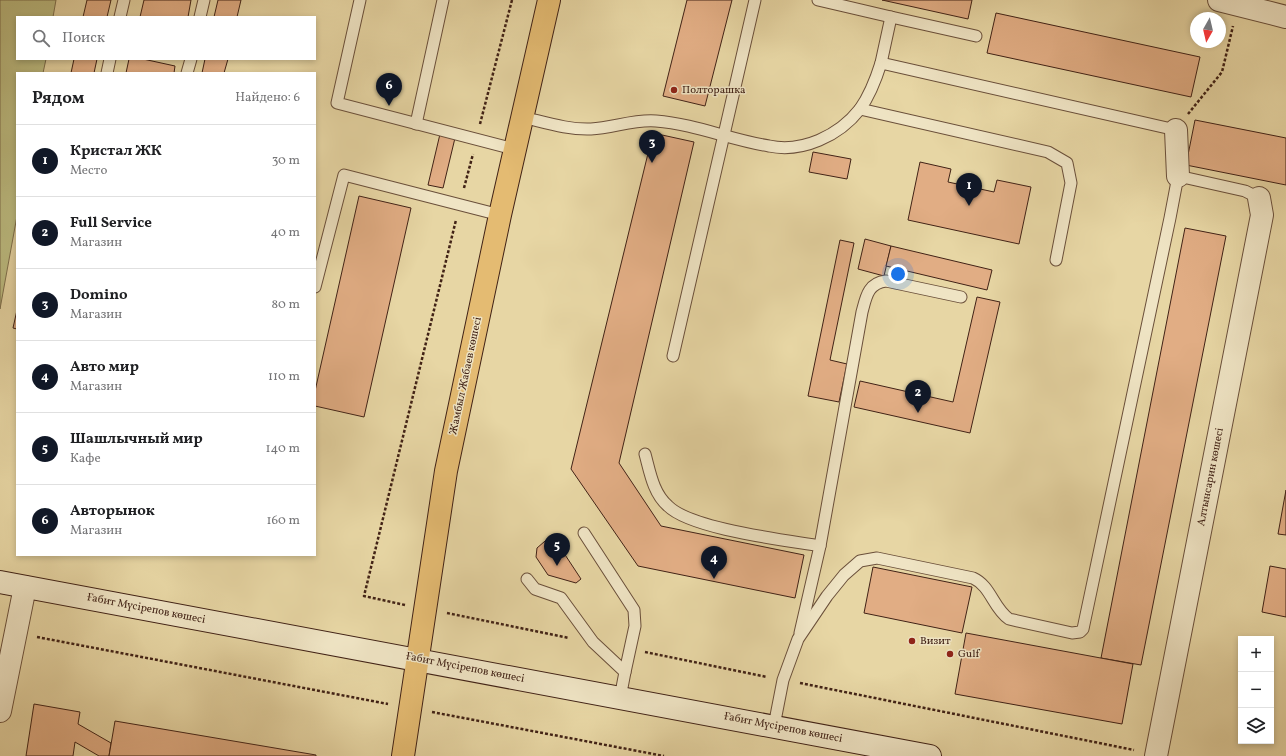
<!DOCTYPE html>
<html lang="ru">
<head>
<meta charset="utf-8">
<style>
	body { margin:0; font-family:Vollkorn,serif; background:#f2f2f2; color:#202124 }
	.controls { position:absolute; right:12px; bottom:12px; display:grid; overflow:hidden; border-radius:0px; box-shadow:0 2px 6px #0003 }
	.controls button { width:36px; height:36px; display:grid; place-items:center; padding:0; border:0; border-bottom:1px solid #e0e0e0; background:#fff; color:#202124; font:20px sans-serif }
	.compass { position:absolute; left:1190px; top:12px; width:36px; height:36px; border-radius:50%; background:#fff; box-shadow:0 2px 6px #0003; rotate:188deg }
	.you { position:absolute; left:898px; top:274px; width:14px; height:14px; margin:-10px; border:3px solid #fff; border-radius:50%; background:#1a73e8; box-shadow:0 0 0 6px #1a73e833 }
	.badge { display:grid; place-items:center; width:26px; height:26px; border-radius:50%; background:#111827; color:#fff; font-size:13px; font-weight:700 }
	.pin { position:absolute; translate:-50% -33px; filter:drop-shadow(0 1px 2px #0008) }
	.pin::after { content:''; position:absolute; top:21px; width:14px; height:12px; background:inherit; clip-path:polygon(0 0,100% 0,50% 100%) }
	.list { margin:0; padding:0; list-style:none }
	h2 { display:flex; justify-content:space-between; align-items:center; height:52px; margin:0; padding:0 16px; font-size:17px }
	h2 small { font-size:13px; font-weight:400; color:#757577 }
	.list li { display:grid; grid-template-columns:26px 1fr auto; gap:12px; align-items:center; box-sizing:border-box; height:72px; padding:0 16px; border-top:1px solid #e0e0e0 }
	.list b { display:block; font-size:15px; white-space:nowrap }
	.list p { margin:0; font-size:13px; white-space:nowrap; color:#757577 }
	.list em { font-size:13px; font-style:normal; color:#757577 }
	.icon { flex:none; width:22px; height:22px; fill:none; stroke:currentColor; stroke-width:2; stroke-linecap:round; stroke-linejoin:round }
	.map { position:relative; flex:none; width:1286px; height:756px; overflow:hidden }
	.search { position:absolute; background:#fff; box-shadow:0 2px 6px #0003; left:16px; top:16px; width:300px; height:44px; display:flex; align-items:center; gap:10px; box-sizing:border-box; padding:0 14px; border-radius:0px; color:#757577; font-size:15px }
	.panel { position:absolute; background:#fff; box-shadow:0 2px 6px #0003; left:16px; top:72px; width:300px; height:484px; border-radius:0px }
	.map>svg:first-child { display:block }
	.green { fill:#bcbc81; stroke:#7e6f4c }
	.building { fill:#e1ad84; stroke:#412216 }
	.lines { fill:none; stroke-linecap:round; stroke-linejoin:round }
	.lane-casing { stroke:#6a4f3a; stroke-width:13 }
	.street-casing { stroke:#6a4f3a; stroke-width:24 }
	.secondary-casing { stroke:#412216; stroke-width:24 }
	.primary-casing { stroke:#412216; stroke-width:24 }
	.path { stroke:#412216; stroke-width:2.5; stroke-dasharray:3 2; stroke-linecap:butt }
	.lane { stroke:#efe4c4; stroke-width:11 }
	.street { stroke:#efe4c4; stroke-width:22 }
	.secondary { stroke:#efe4c4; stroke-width:22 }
	.primary { stroke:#e4bb72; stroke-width:22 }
	.poi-dot { fill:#8f2418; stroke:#efe4c4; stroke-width:1.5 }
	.labels { text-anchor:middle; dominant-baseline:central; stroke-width:3; stroke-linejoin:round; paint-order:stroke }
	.poi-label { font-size:11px; fill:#412216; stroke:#efe4c4; text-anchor:start }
	.street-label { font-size:11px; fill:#412216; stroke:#efe4c4 }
</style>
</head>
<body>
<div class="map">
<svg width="1286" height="756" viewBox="0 0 1286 756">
	<rect width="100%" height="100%" fill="#e7d6a4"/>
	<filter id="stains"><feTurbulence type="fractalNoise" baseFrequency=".005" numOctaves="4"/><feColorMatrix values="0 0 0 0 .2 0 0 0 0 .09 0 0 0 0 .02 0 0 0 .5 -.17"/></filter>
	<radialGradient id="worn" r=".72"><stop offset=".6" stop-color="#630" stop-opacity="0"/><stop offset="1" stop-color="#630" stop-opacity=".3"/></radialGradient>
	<path class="green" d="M0 0H56L53 17H17V59H46L43 73H17V216L0 309Z"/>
	<g class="building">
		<path d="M87 0H111L107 17H83Z"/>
		<path d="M144 0H191L188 17H140Z"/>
		<path d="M218 0H241L237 17H214Z"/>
		<path d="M687 0H732L705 106 663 96Z"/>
		<path d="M882 0H972L968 19Z"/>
		<path d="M996 13 1200 57 1191 97 987 53Z"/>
		<path d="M74 59H97L94 73H71Z"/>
		<path d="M129 59H143L175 66 174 73H126Z"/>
		<path d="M205 59H228L224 73H202Z"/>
		<path d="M1195 120 1286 138V185L1186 165Z"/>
		<path d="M653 133 694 142 619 463 661 526 804 555 795 598 638 566 571 469Z"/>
		<path d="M440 134 455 138 443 188 428 185Z"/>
		<path d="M813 152 851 159 847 179 809 172Z"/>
		<path d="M920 162 951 169 948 182 994 192 997 180 1031 187 1019 244 908 220Z"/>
		<path d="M359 196 411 208 364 417 315 406V391Z"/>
		<path d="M1185 228 1226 236 1141 665 1101 658Z"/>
		<path d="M865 239 891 246 884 276 858 269Z"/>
		<path d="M840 240 854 243 830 360 847 364 839 402 808 396Z"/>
		<path d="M891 246 992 270 987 290 886 266Z"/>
		<path d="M977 297 1000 302 970 433 854 407 860 381 953 402Z"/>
		<path d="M17 310V329L13 328Z"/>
		<path d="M1286 490V535L1278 534Z"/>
		<path d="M552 535 581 579 576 583 548 575 536 557 537 548Z"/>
		<path d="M1270 566 1286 569V617L1262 612Z"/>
		<path d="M873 567 972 587 962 633 864 613Z"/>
		<path d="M966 633 1133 664 1122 724 955 694Z"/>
		<path d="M34 704 80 712 78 724 111 743 109 756H99L75 742 73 756H26Z"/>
		<path d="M115 721 316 755V756H109Z"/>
	</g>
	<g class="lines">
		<defs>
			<g id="lane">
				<path d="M360 0 337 103 514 149"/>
				<path d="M818 0 891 17"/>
				<path d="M120 17 124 0"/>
				<path d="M200 17 204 0"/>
				<path d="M881 63 891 17 976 36"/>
				<path d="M107 73 110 59"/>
				<path d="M187 73 191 59"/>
				<path d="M860 109 1048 152 1067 163 1071 183 1056 260"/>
				<path d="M522 117C544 122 568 130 591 129 613 128 634 119 656 121 695 124 731 140 769 146 802 153 839 136 860 109 870 95 876 79 881 63L1176 130"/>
				<path d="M416 124 443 0"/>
				<path d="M315 287 344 175 500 215"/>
				<path d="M673 356 755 0"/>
				<path d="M645 454C650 472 653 493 668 506 691 529 785 540 820 546"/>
				<path d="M584 533 634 610 635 626 625 672"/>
				<path d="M527 579 535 589 561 598 593 642 625 672 620 698"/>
				<path d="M800 633 820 546 862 312C866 297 868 283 886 281L961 297"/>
				<path d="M774 726 783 680 798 639 827 596 844 575 860 561 877 558 973 578C991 586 993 608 1009 619L1072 633 1080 632 1083 629 1170 218 1178 176 1245 191 1259 198"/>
			</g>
			<g id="street">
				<path d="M1219 0 1286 17"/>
				<path d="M1176 130 1178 176"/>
				<path d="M0 711 25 587"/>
				<path d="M1156 756 1262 215 1259 198"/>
			</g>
			<path id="secondary" d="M0 582 930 756"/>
			<path id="primary" d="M403 756 446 471 500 215 549 0"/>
		</defs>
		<use href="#lane" class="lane-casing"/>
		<use href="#street" class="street-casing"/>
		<use href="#secondary" class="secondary-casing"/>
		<use href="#primary" class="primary-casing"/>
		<g class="path">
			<path d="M1188 114 1222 72 1233 26"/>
			<path d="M480 124 512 0"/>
			<path d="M464 188 473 154"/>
			<path d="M405 605 364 596 456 220"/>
			<path d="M447 613 569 638"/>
			<path d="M37 637 388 704"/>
			<path d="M645 652 767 677"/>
			<path d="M800 683 1134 750"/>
			<path d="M432 712 664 756"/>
		</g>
		<use href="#lane" class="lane"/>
		<use href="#street" class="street"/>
		<use href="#secondary" class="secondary"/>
		<use href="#primary" class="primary"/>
	</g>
	<g class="poi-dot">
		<circle cx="674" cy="90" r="4"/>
		<circle cx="912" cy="641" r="4"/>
		<circle cx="950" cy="654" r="4"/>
	</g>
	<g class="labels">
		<g class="poi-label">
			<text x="682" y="90">Полторашка</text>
			<text x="920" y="641">Визит</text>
			<text x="958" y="654">Gulf</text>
		</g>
		<g class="street-label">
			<text transform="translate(466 376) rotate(-78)">Жамбыл Жабаев көшесі</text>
			<text transform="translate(1211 477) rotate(-79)">Алтынсарин көшесі</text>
			<text transform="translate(146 609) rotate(11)">Ғабит Мүсірепов көшесі</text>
			<text transform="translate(465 668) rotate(11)">Ғабит Мүсірепов көшесі</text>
			<text transform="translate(783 728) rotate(11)">Ғабит Мүсірепов көшесі</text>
		</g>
	</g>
	<rect width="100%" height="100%" filter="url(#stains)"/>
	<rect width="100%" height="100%" fill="url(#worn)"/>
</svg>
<div class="controls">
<button>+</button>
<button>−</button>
<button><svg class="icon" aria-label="layers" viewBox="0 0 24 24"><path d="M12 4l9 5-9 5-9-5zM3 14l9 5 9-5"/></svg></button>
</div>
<svg class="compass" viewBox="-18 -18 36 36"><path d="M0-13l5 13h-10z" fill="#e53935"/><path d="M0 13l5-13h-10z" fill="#757577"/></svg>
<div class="you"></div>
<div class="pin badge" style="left:969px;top:206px">1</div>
<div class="pin badge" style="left:918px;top:413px">2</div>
<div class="pin badge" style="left:652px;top:163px">3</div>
<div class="pin badge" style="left:714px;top:579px">4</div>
<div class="pin badge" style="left:557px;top:566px">5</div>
<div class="pin badge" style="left:389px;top:106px">6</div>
<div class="search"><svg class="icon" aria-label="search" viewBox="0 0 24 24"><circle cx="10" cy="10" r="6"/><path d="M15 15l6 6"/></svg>Поиск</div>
<section class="panel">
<h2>Рядом<small>Найдено: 6</small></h2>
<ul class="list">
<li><span class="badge">1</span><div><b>Кристал ЖК</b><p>Место</p></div><em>30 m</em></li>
<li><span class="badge">2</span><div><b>Full Service</b><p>Магазин</p></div><em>40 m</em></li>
<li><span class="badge">3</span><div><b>Domino</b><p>Магазин</p></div><em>80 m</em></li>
<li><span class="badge">4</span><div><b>Авто мир</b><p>Магазин</p></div><em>110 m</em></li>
<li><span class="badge">5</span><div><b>Шашлычный мир</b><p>Кафе</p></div><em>140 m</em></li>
<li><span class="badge">6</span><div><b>Авторынок</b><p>Магазин</p></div><em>160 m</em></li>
</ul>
</section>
</div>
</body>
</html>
